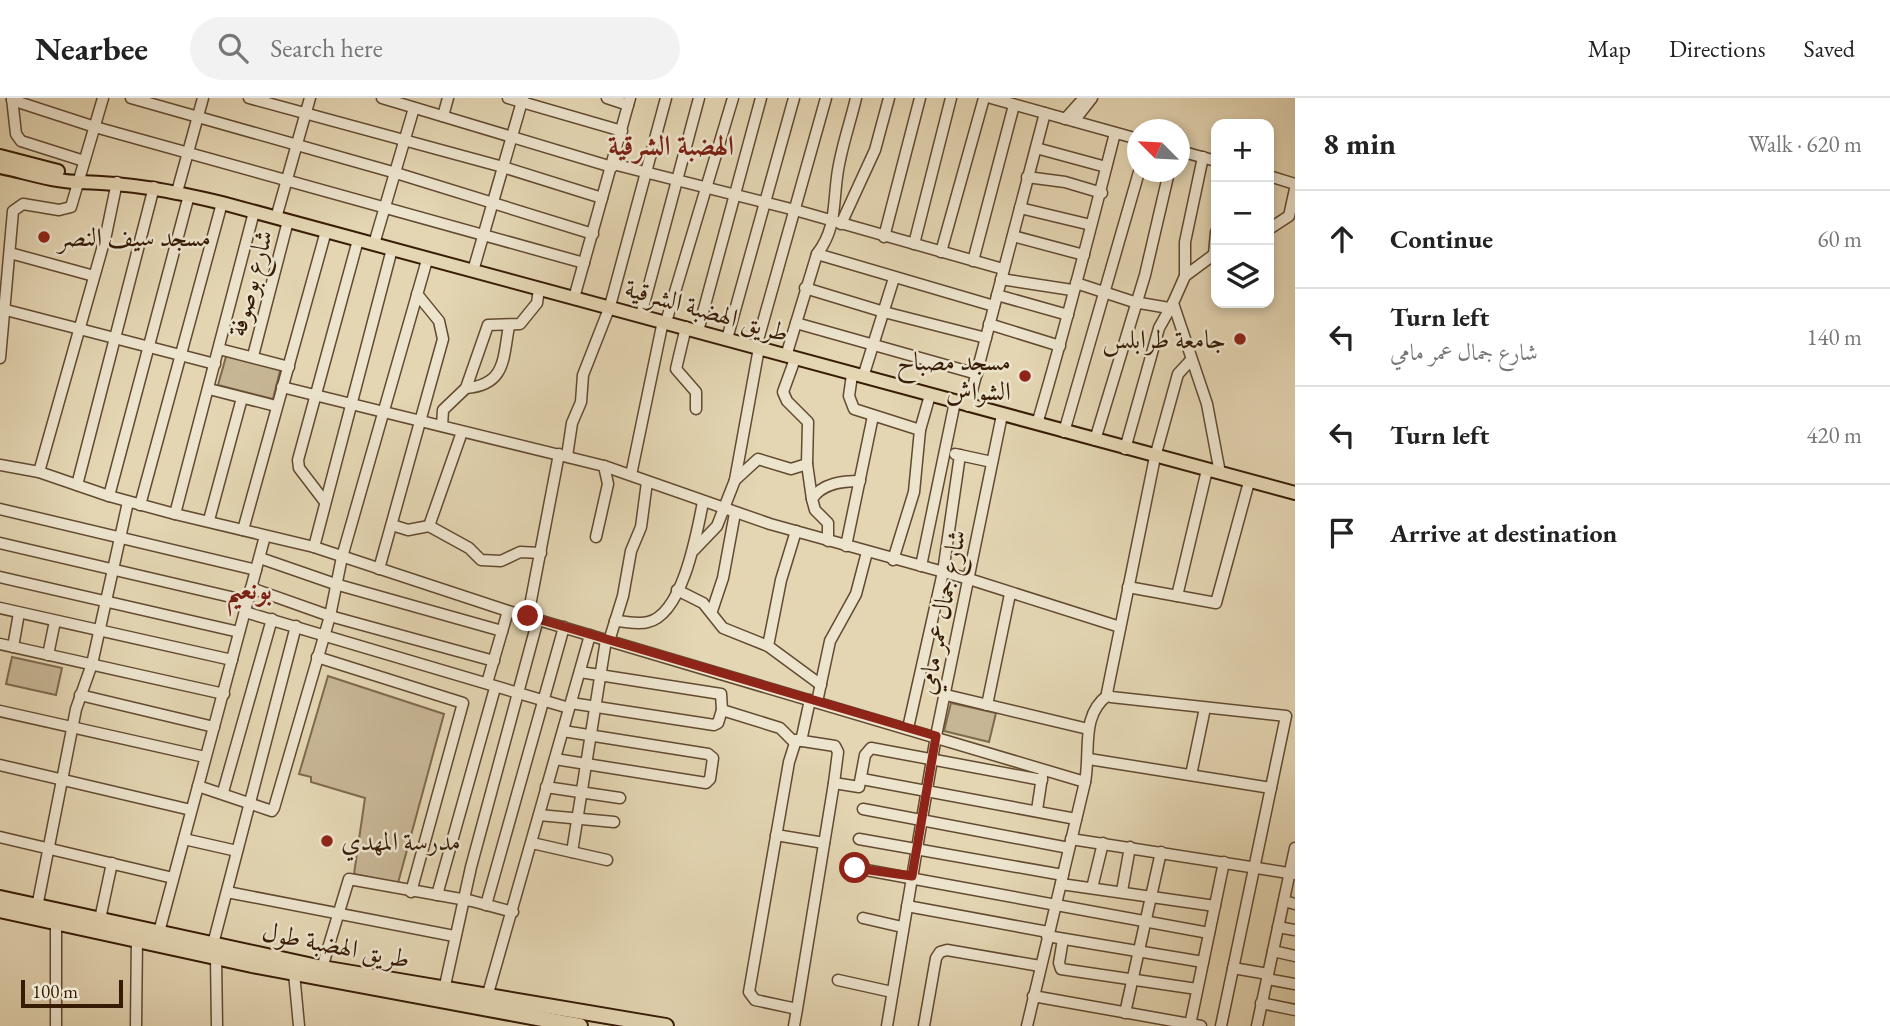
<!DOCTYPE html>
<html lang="en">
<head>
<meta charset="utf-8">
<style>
	body { margin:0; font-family:"EB Garamond",Amiri,serif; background:#f2f2f2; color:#222 }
	.controls { position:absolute; right:21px; top:21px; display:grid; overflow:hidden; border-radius:14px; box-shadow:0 4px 10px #0003 }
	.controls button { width:63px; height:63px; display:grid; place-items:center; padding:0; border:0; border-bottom:2px solid #e0e0e0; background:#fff; color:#222; font:35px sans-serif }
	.compass { position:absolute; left:1127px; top:21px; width:63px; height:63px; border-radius:50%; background:#fff; box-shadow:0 4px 10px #0003; rotate:294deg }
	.scale { position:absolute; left:21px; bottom:18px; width:102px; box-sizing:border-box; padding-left:7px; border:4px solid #371c05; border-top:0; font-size:19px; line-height:24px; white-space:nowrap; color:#371c05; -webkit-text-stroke:5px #ede4ce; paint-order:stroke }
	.stop { position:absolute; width:21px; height:21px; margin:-16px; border:5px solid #8f2418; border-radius:50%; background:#fff }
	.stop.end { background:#8f2418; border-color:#fff; box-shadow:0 2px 7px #0008 }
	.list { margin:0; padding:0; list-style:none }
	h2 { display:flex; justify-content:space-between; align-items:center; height:91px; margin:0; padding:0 28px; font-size:30px }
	h2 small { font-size:23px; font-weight:400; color:#767676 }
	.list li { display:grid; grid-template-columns:46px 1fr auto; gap:21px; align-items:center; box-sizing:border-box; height:98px; padding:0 28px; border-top:2px solid #e0e0e0 }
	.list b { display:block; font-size:26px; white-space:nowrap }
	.list p { margin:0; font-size:23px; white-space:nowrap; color:#767676 }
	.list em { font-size:23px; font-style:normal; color:#767676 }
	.icon { flex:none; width:38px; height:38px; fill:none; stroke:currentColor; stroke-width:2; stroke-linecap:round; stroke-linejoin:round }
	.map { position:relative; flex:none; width:1295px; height:928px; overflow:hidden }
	header { display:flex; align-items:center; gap:42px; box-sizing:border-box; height:98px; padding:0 35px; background:#fff; border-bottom:2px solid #e0e0e0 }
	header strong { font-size:33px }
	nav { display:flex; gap:38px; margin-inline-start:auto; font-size:24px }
	.search { width:490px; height:63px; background:#f2f2f2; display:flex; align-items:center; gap:18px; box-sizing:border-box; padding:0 24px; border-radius:38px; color:#767676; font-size:26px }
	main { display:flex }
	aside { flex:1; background:#fff }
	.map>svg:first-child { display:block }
	.green { fill:#c7b695; stroke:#7f694d; stroke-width:2 }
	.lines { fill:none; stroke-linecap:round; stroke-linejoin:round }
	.minor-casing { stroke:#624a30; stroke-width:13 }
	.major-casing { stroke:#371c05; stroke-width:16 }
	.highway-casing { stroke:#371c05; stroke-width:18 }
	.minor { stroke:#ede4ce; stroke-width:10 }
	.major { stroke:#e4d6b3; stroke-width:12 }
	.highway { stroke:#e4d6b3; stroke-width:14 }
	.route { stroke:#8f2418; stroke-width:9 }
	.poi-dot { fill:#8f2418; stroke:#ede4ce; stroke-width:2.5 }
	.labels { text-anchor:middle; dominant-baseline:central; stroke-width:5; stroke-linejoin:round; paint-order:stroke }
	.poi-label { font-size:26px; fill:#371c05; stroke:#ede4ce; text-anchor:start }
	.street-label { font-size:26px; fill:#371c05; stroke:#ede4ce }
	.neighbourhood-label { font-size:28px; font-weight:bold; fill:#7a1f14; stroke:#ede4ce }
</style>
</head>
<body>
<header>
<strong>Nearbee</strong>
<div class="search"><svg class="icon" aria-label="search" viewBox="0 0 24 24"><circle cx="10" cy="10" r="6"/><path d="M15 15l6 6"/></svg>Search here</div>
<nav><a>Map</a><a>Directions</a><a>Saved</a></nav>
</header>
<main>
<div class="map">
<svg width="1295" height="928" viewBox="0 0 1295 928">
	<rect width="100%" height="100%" fill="#e4d6b3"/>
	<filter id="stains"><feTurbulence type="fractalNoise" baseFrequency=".00286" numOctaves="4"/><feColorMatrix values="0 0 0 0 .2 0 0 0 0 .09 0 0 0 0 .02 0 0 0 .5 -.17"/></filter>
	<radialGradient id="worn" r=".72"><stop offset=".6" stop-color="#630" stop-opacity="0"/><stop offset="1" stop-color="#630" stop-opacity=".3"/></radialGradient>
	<g class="green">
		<path d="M227 255 281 269 273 301 218 287Z"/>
		<path d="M12 559 62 570 56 597 6 586Z"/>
		<path d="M328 578 444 616 398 785 354 776 365 700 311 684V679L299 676Z"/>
		<path d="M951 605 996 615 989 644 944 633Z"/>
	</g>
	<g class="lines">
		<defs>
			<g id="minor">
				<path d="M12 0 16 36 21 43 84 63"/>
				<path d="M131 0 396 75 593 136"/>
				<path d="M249 0 503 69 602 100"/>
				<path d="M382 0 612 69"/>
				<path d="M508 0 622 33"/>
				<path d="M607 0 628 7"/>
				<path d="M991 0 1138 41"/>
				<path d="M12 2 95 29 584 165"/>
				<path d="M443 18 448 0"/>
				<path d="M1065 21 1084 0"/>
				<path d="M1074 23 1092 0"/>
				<path d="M1036 50 1106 69"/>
				<path d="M1180 53 1216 63"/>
				<path d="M613 66 795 112 1003 171"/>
				<path d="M1269 78 1295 86"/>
				<path d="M1027 79 1065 84 1102 95"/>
				<path d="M177 94 203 0"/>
				<path d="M1020 110 1091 127"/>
				<path d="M276 120 310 0"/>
				<path d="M841 126 875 52 889 0"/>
				<path d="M1269 131 1289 118 1295 91"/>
				<path d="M1013 138 1084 157"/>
				<path d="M884 139 920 0"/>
				<path d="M374 146 414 10"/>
				<path d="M914 146 951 0"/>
				<path d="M941 154 984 0"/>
				<path d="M10 155 94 178"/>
				<path d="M1216 155 1185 178 1173 205 1207 306 1220 375"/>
				<path d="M817 156C836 131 833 109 837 79 840 53 850 26 856 0"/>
				<path d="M1214 156 1216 134"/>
				<path d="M973 163 1014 7"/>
				<path d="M473 173 523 0"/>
				<path d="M1185 178V144L1203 59"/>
				<path d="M1001 181 1072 192"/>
				<path d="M1076 185 1134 204 1169 210"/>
				<path d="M805 190 884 214 986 240"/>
				<path d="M997 197 1068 217"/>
				<path d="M574 200 630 0"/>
				<path d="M6 212 215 266"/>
				<path d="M641 217 699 0"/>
				<path d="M666 224 733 0"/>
				<path d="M796 225 977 276"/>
				<path d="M989 226 1060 248"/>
				<path d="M686 229 676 271 696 294V311"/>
				<path d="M698 233 761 0"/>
				<path d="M727 241 794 0"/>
				<path d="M756 249 826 0"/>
				<path d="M219 251 289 269"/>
				<path d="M253 258 288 123"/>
				<path d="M786 258 817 156 994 208"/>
				<path d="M0 260 13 113 23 106 59 112 71 109 103 0"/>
				<path d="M795 261 783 294 787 303 808 324 807 366 812 401"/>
				<path d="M1191 262 1178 276 1155 359 1107 595 1111 599 1286 618 1221 928"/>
				<path d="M852 277 849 298 854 311 920 332"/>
				<path d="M863 279 894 180"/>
				<path d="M282 289 604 368 770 426 969 481 1120 529"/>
				<path d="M466 290C506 287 503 260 509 228"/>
				<path d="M209 291 276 308"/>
				<path d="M968 308 1045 15"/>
				<path d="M1037 326C1066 229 1090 133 1115 35"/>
				<path d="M442 328 443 312 466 290 488 227 520 226 537 205 539 191"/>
				<path d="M1064 334 1139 74"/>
				<path d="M1095 342 1145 177 1169 74"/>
				<path d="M1125 351 1159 230 1173 205"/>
				<path d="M955 356 992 364"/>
				<path d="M567 358 572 325 581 304 583 277 610 208 666 0"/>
				<path d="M0 367 39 374 109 398 175 416 314 449 508 513 1085 684"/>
				<path d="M39 374 106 137 117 84"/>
				<path d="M631 377 663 223"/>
				<path d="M735 382 758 361 791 371 807 366"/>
				<path d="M77 387 154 89"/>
				<path d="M109 398 189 97"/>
				<path d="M325 404 299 370 298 362 358 142"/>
				<path d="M140 407 222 105"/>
				<path d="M0 411 256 472"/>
				<path d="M175 416 254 114"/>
				<path d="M209 422 242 300"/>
				<path d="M392 427 408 432 429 428 462 334"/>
				<path d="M429 428 469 450 481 462 501 463 520 454 541 455"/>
				<path d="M243 432 326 133"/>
				<path d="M796 433 781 482 768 548 821 587"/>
				<path d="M596 439 608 386 604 368"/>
				<path d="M828 443V425L815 412 812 401C822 385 843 383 860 383"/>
				<path d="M0 445 248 503"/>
				<path d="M846 448 873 318"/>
				<path d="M314 449 392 151"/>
				<path d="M694 452 717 428 735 382 759 250"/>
				<path d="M260 460 335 486 502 533"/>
				<path d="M893 462 914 394 920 332 930 297"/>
				<path d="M921 468 955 304"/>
				<path d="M379 471 443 241 439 223 417 196"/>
				<path d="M0 479 239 534"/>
				<path d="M1128 489 1216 505 1249 384"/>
				<path d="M251 490 330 518 494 563"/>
				<path d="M677 492 703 505 723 530 768 548"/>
				<path d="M1177 498 1207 372"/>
				<path d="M0 510 232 562"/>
				<path d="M712 513 723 480 735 415"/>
				<path d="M245 514 569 610"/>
				<path d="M528 518 559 356"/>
				<path d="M615 523C624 523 638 527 648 524 683 516 697 434 703 404"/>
				<path d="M609 543 623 498 631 453 641 429 647 384"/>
				<path d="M0 546 224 596"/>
				<path d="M13 549 19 515"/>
				<path d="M48 557 55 523"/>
				<path d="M317 559 463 605 411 794"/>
				<path d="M487 585 508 513"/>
				<path d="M80 597 214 629"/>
				<path d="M946 597 1088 631"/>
				<path d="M817 604 830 543 856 496 867 454"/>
				<path d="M571 605 714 627 718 625 722 612 721 596 580 574"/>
				<path d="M987 607 1010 496"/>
				<path d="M722 612 780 630 794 644"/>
				<path d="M0 613 205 659"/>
				<path d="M908 630 943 474 960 357"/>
				<path d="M801 643 810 602"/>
				<path d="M555 661 706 685 710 681 713 660 708 656 563 633"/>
				<path d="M1089 661 1271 690"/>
				<path d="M0 667 191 712"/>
				<path d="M1191 677 1205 610"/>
				<path d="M862 681 1076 721"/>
				<path d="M834 685 859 689 865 657 871 650 1042 682"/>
				<path d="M198 688 272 713 274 710 330 518 342 459 427 162"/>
				<path d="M546 689 620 700"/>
				<path d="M223 694 272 521"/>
				<path d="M863 711 1069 750"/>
				<path d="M1037 712 1042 679"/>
				<path d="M539 717 614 724"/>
				<path d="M776 737 824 745"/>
				<path d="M0 739 173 780"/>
				<path d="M184 741 237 753"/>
				<path d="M859 741 1063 777"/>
				<path d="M1071 741 1295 776"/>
				<path d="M532 745 607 762"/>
				<path d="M572 754 606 542"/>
				<path d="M855 770 1209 835"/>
				<path d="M1061 786 1215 808"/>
				<path d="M1092 790 1103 745"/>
				<path d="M1122 793 1130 749"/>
				<path d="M227 794 454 838"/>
				<path d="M437 797 495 590"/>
				<path d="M1284 803 1295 806"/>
				<path d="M486 807 564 529"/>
				<path d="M907 808 1048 834"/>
				<path d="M37 809 76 611 92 566 128 404"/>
				<path d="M863 820 902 829"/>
				<path d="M100 821 112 765"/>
				<path d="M1278 829 1295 832"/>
				<path d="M159 834 265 438"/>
				<path d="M1047 838 1203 864"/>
				<path d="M1063 841 1059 865 1061 871 1197 891"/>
				<path d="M213 846 296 528"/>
				<path d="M1273 853 1295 858"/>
				<path d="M216 859 217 928"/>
				<path d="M322 870 349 781 472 803 513 814"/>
				<path d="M1233 870 1268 876"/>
				<path d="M294 875 299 928"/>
				<path d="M1267 881 1295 886"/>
				<path d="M838 882 892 894"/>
				<path d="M444 892 471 769 538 521"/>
				<path d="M1033 898 1201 928"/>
				<path d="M487 899 590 537"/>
				<path d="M1261 905 1295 912"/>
				<path d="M1125 915 1161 754"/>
				<path d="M1190 927 1224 764"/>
				<path d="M56 928V825"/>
				<path d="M136 928 137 838"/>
				<path d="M794 928 797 911 834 685 838 654 835 648 796 642 789 664 749 894 755 902 797 911"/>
				<path d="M887 928 936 638 1002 317"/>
				<path d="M924 928 936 860 940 854 947 852 1040 868"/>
				<path d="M1027 928 1085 684C1091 652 1080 618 1108 597"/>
				<path d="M1257 928 1295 750"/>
			</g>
			<g id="major">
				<path d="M0 58 58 73"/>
				<path d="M0 69C25 74 54 84 79 84 131 85 172 93 222 105L1295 395"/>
			</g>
			<g id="highway">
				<path d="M0 800 322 870 666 928"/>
				<path d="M0 812 252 867 580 928"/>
			</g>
		</defs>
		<use href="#minor" class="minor-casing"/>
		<use href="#major" class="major-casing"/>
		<use href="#highway" class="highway-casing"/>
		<use href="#minor" class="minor"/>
		<use href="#major" class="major"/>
		<use href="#highway" class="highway"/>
	</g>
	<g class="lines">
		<path class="route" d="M528 518 936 638 912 778 855 770"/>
	</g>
	<g class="poi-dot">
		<circle cx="44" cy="139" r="7"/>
		<circle cx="1240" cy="241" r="7"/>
		<circle cx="1025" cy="278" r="7"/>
		<circle cx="327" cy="743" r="7"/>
	</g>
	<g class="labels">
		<g class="poi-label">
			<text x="58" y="139">مسجد سيف النصر</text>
			<text x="1226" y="241" text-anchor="end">جامعة طرابلس</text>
			<text x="1011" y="263" text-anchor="end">مسجد مصباح<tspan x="1011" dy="30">الشواش</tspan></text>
			<text x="341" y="743">مدرسة المهدي</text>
		</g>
		<g class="street-label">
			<text transform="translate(250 185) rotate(-75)">شارع بوصوفة</text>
			<text transform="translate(707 212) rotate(16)">طريق الهضبة الشرقية</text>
			<text transform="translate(941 514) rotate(-79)">شارع جمال عمر مامي</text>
			<text transform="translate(336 847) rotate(11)">طريق الهضبة طول</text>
		</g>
		<g class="neighbourhood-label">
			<text x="671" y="47">الهضبة الشرقية</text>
			<text x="249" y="491">بونعيم</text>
		</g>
	</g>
	<rect width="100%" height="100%" filter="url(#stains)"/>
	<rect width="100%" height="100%" fill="url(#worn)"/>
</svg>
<div class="controls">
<button>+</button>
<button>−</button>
<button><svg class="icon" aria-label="layers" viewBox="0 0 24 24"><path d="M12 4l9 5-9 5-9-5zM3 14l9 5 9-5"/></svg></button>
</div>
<svg class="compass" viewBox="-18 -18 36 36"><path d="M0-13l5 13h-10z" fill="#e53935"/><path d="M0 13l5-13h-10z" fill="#767676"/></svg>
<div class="scale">100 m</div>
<div class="stop" style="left:855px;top:770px"></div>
<div class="stop end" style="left:528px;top:518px"></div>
</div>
<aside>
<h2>8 min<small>Walk · 620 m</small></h2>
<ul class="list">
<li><svg class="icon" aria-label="ahead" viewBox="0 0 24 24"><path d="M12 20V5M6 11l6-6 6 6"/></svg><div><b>Continue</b></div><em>60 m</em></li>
<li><svg class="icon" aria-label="left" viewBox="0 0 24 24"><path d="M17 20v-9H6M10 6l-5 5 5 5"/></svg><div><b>Turn left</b><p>شارع جمال عمر مامي</p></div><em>140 m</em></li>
<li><svg class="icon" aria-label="left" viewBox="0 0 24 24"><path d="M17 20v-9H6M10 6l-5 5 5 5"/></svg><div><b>Turn left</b></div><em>420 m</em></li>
<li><svg class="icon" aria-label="arrive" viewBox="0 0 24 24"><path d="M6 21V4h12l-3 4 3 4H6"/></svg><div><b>Arrive at destination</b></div></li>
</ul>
</aside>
</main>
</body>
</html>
